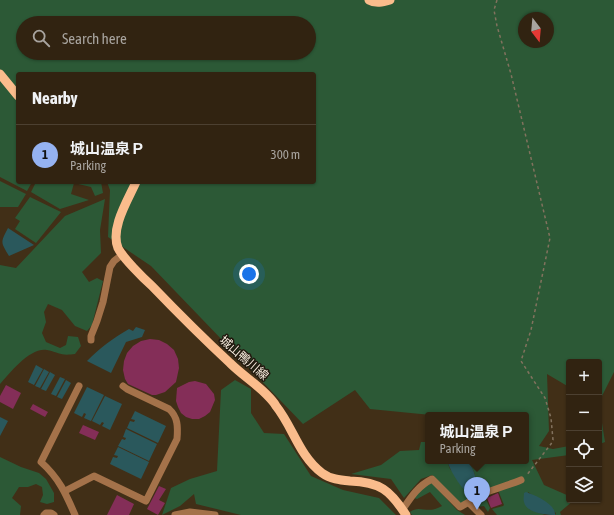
<!DOCTYPE html>
<html lang="en">
<head>
<meta charset="utf-8">
<style>
	body { margin:0; font-family:"Asap Condensed","Noto Sans JP",sans-serif; background:#3d2f1f; color:#f1f3f6 }
	.controls { position:absolute; right:12px; bottom:12px; display:grid; overflow:hidden; border-radius:4px; box-shadow:0 1px 3px #0004 }
	.controls button { width:36px; height:36px; display:grid; place-items:center; padding:0; border:0; border-bottom:1px solid #4c4031; background:#312311; color:#f1f3f6; font:20px sans-serif }
	.compass { position:absolute; left:518px; top:12px; width:36px; height:36px; border-radius:50%; background:#312311; box-shadow:0 1px 3px #0004; rotate:164deg }
	.you { position:absolute; left:249px; top:274px; width:14px; height:14px; margin:-10px; border:3px solid #fff; border-radius:50%; background:#1a73e8; box-shadow:0 0 0 6px #1a73e833 }
	.badge { display:grid; place-items:center; width:26px; height:26px; border-radius:50%; background:#95b2f1; color:#111; font-size:13px; font-weight:700 }
	.pin { position:absolute; translate:-50% -33px; filter:drop-shadow(0 1px 2px #0008) }
	.pin::after { content:''; position:absolute; top:21px; width:14px; height:12px; background:inherit; clip-path:polygon(0 0,100% 0,50% 100%) }
	.popup { position:absolute; left:425px; top:412px; width:104px; height:52px; box-sizing:border-box; display:grid; place-content:center; border-radius:4px; background:#312311; filter:drop-shadow(0 1px 3px #0005); font-size:13px; white-space:nowrap; color:#a8a49f }
	.popup b { font-size:15px; color:#f1f3f6 }
	.popup::after { content:''; position:absolute; left:50%; top:100%; margin-left:-8px; border:8px solid transparent; border-top-color:#312311 }
	.list { margin:0; padding:0; list-style:none }
	h2 { display:flex; justify-content:space-between; align-items:center; height:52px; margin:0; padding:0 16px; font-size:17px }
	h2 small { font-size:13px; font-weight:400; color:#a8a49f }
	.list li { display:grid; grid-template-columns:26px 1fr auto; gap:12px; align-items:center; box-sizing:border-box; height:60px; padding:0 16px; border-top:1px solid #4c4031 }
	.list b { display:block; font-size:15px; white-space:nowrap }
	.list p { margin:0; font-size:13px; white-space:nowrap; color:#a8a49f }
	.list em { font-size:13px; font-style:normal; color:#a8a49f }
	.icon { flex:none; width:22px; height:22px; fill:none; stroke:currentColor; stroke-width:2; stroke-linecap:round; stroke-linejoin:round }
	.map { position:relative; flex:none; width:614px; height:515px; overflow:hidden }
	.search { position:absolute; background:#312311; box-shadow:0 1px 3px #0004; left:16px; top:16px; width:300px; height:44px; display:flex; align-items:center; gap:10px; box-sizing:border-box; padding:0 14px; border-radius:22px; color:#a8a49f; font-size:15px }
	.panel { position:absolute; background:#312311; box-shadow:0 1px 3px #0004; left:16px; top:72px; width:300px; height:112px; border-radius:4px }
	.map>svg:first-child { display:block }
	.green { fill:#2c5936; fill-rule:evenodd }
	.water { fill:#2a585c }
	.building { fill:#842e58 }
	.lines { fill:none; stroke-linecap:round; stroke-linejoin:round }
	.path { stroke:#82725e; stroke-width:1.5; stroke-dasharray:3 3; stroke-linecap:butt }
	.minor { stroke:#a4724a; stroke-width:7 }
	.major { stroke:#fabc8c; stroke-width:9 }
	.labels { text-anchor:middle; dominant-baseline:central; stroke-width:3; stroke-linejoin:round; paint-order:stroke }
	.street-label { font-size:12px; fill:#f7ecde; stroke:#21190e }
</style>
</head>
<body>
<div class="map">
<svg width="614" height="515" viewBox="0 0 614 515">
	<rect width="100%" height="100%" fill="#412f17"/>
	<g class="green">
		<path d="M0 0H614V372L599 402V362H569V387L547 374 549 431 539 446 553 449 569 446V455L532 460 544 485 569 496V500H574L560 512 561 515H555L556 513 528 492 529 509 545 515H497L492 509 503 506 504 505 498 490 483 493 490 508 488 512 484 506 478 507 472 498 461 504 432 475 421 479 404 498 391 479 351 474 381 465 400 451 419 450 421 442H428V461H447L450 469 472 491C479 480 474 470 468 461H526V415H431L370 409 355 390 303 424 151 266 108 237 110 190 107 182H314V74H18V182H32L27 191 0 177ZM524 18H548V42H524ZM23 23H309V53H23Z"/>
		<path d="M0 181 26 194 18 207H0Z"/>
		<path d="M36 182H101L103 193 95 196 91 187 74 183 71 194 89 200 60 209 31 192Z"/>
		<path d="M30 197 61 212 36 243 15 229 20 221 15 218Z"/>
		<path d="M105 199 100 230 101 253 82 272 89 282 97 278 103 281 92 325 87 331 75 326 62 310 48 304 44 312 46 322 42 333 46 342 60 348 66 345 68 336 78 337 81 346 75 354C60 356 61 353 47 350 30 347 10 373 0 384V265L16 268 65 216Z"/>
		<path d="M235 380 251 389V413L264 433 284 434 311 476 343 490 379 498 396 515H241L196 504 194 494 180 506 162 515 171 488 190 479 217 471 221 390Z"/>
		<path d="M599 404 605 442 600 444 599 440Z"/>
		<path d="M0 457 21 467 39 473 46 479 54 493V502L47 504 40 502 43 495 42 487 36 484 28 487H19L12 498 21 506 20 515H0Z"/>
		<path d="M432 483 457 510 465 515H412L410 512C420 504 427 515 442 506L430 492 417 499 414 498 423 487Z"/>
	</g>
	<g class="water">
		<path d="M8 228 34 245 9 256C1 242 0 243 8 228Z"/>
		<path d="M136 327 145 330 142 337 126 342 111 373 87 361C100 348 113 338 129 329L133 331Z"/>
		<path d="M36 365 43 369 34 385 28 382Z"/>
		<path d="M44 369 49 372 40 388 35 386Z"/>
		<path d="M50 372 55 375 46 391 41 389Z"/>
		<path d="M60 377 65 379 56 396 51 394Z"/>
		<path d="M66 380 71 383 62 399 57 397Z"/>
		<path d="M87 387 104 395 91 421 84 418 86 414 84 413 82 417 74 413Z"/>
		<path d="M105 396 122 404 110 430 102 426 104 423 102 422 100 425 92 421Z"/>
		<path d="M135 411 166 426 158 443 127 428 130 421 134 422 135 420 131 419Z"/>
		<path d="M0 417 8 421 0 436Z"/>
		<path d="M126 429 157 444 149 461 118 446 122 439 125 440 126 438 123 437Z"/>
		<path d="M118 447 149 462 141 479 110 464 113 457 117 458 118 456 114 455Z"/>
		<path d="M447 461H468C474 470 479 480 472 491L466 492C458 483 451 472 447 461Z"/>
		<path d="M526 492C535 495 556 504 555 515 546 515 526 513 524 502 523 499 524 496 524 493Z"/>
	</g>
	<g class="building">
		<path d="M150 339 159 340 167 344 174 350 178 359 179 368 176 382 165 392 156 395H152L128 384 125 379 123 370 124 361 127 353 133 346 141 341Z"/>
		<path d="M195 381 206 384 214 394 215 400 210 412 205 416 199 419H192L186 417 181 413 178 407 176 401 177 388 189 382Z"/>
		<path d="M6 385 21 393 13 409 0 402V396Z"/>
		<path d="M33 404 48 412 45 417 30 409Z"/>
		<path d="M83 425 99 432 95 440 79 433Z"/>
		<path d="M485 479 488 487 481 489 478 481Z"/>
		<path d="M159 486 166 489 159 500 165 503 158 515 147 509Z"/>
		<path d="M498 493 502 504 491 508 487 498Z"/>
		<path d="M117 495 134 504 129 515H107Z"/>
	</g>
	<g class="lines">
		<path class="path" d="M497 0 494 10 497 26 511 74 550 238 531 330 521 361 545 398 551 418 553 440 551 444 526 476"/>
		<g class="minor">
			<path d="M91 340V336L97 321 103 302 110 267 114 261 123 254"/>
			<path d="M65 491 94 476 146 501 177 439C178 427 178 417 169 409L127 389 123 386"/>
			<path d="M469 503 481 515"/>
			<path d="M403 509C411 497 418 486 432 479L460 507C469 503 476 496 485 493 497 488 509 485 521 480"/>
			<path d="M44 515 46 513H51L54 515"/>
			<path d="M75 515C66 494 59 478 41 462L79 386"/>
			<path d="M175 515 190 512 215 515"/>
		</g>
		<g class="major">
			<path d="M369 0C376 4 383 2 390 0"/>
			<path d="M0 74 18 96"/>
			<path d="M136 182C128 200 110 228 118 248 123 258 143 278 152 286 177 312 203 338 230 363 241 374 255 383 266 394 270 398 274 402 276 406 293 427 299 456 322 473 330 479 340 480 350 481 380 482 390 490 406 515"/>
		</g>
	</g>
	<g class="labels">
		<g class="street-label">
			<text transform="translate(244 358) rotate(41)">城山鴨川線</text>
		</g>
	</g>
</svg>
<div class="controls">
<button>+</button>
<button>−</button>
<button><svg class="icon" aria-label="locate" viewBox="0 0 24 24"><circle cx="12" cy="12" r="6"/><path d="M12 2v4M12 18v4M2 12h4M18 12h4"/></svg></button>
<button><svg class="icon" aria-label="layers" viewBox="0 0 24 24"><path d="M12 4l9 5-9 5-9-5zM3 14l9 5 9-5"/></svg></button>
</div>
<svg class="compass" viewBox="-18 -18 36 36"><path d="M0-13l5 13h-10z" fill="#e53935"/><path d="M0 13l5-13h-10z" fill="#a8a49f"/></svg>
<div class="you"></div>
<div class="pin badge" style="left:477px;top:510px">1</div>
<div class="popup"><b>城山温泉Ｐ</b>Parking</div>
<div class="search"><svg class="icon" aria-label="search" viewBox="0 0 24 24"><circle cx="10" cy="10" r="6"/><path d="M15 15l6 6"/></svg>Search here</div>
<section class="panel">
<h2>Nearby<small></small></h2>
<ul class="list">
<li><span class="badge">1</span><div><b>城山温泉Ｐ</b><p>Parking</p></div><em>300 m</em></li>
</ul>
</section>
</div>
</body>
</html>
